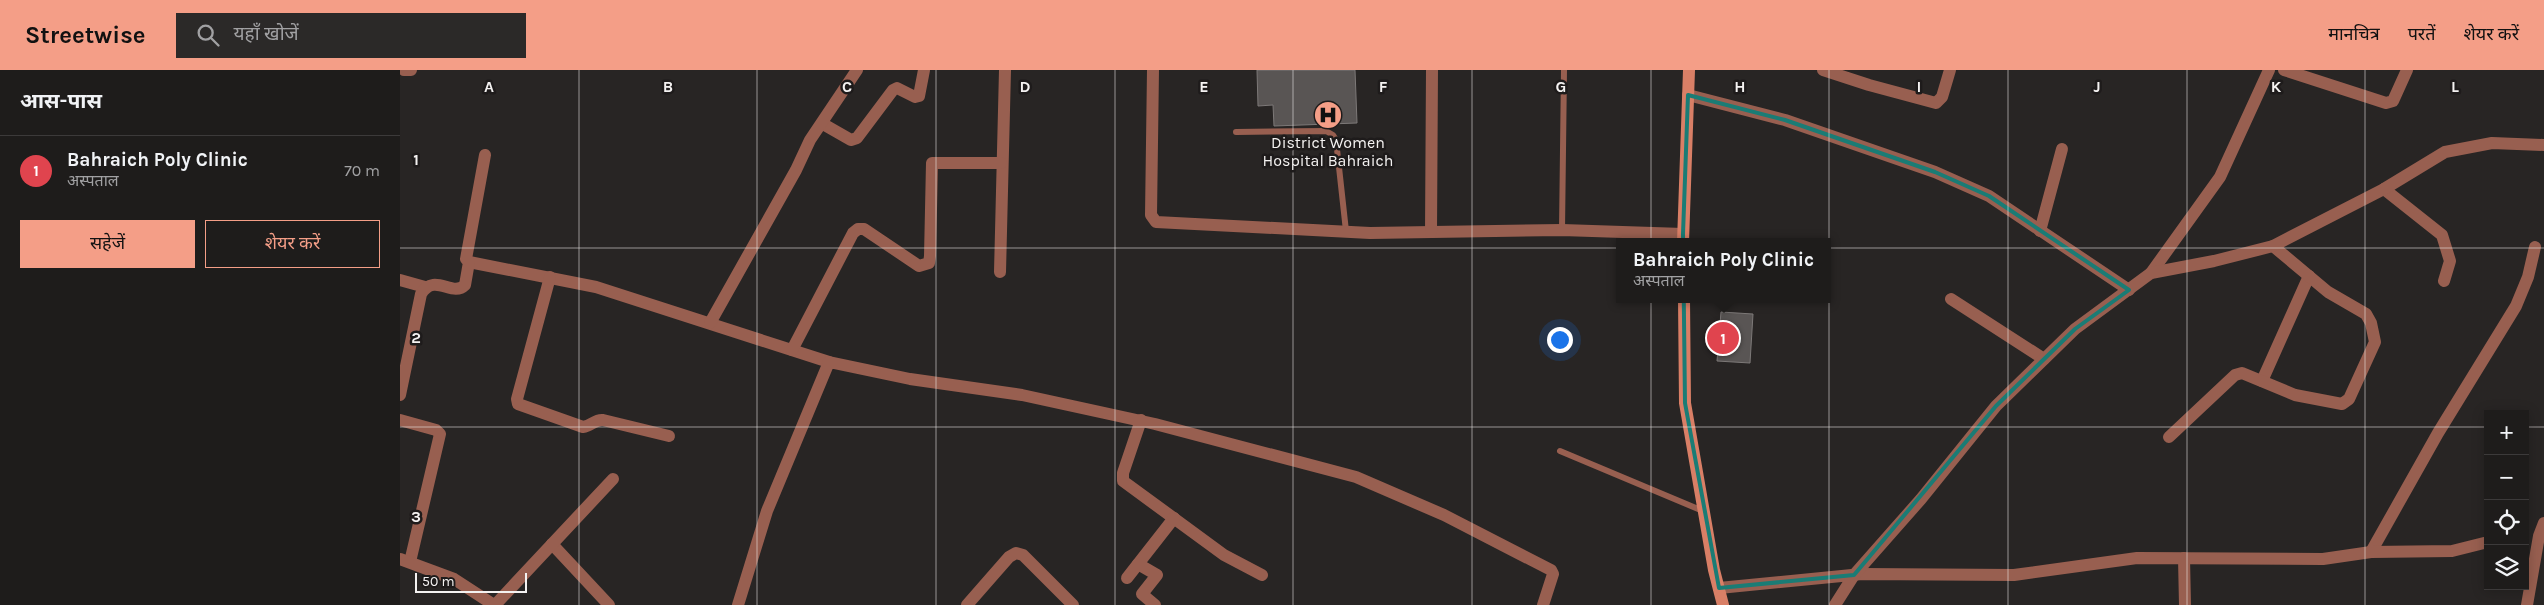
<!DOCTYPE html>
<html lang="hi">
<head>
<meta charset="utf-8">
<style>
	body { margin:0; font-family:Karla,"Noto Sans Devanagari",sans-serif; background:#2b2928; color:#f1f3f6 }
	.controls { position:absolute; right:15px; bottom:15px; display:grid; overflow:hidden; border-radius:0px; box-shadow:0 2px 12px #0003 }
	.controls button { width:45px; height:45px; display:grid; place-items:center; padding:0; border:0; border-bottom:1px solid #3c3a3a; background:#1e1c1b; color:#f1f3f6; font:25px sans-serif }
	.scale { position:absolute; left:15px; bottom:12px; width:112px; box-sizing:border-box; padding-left:5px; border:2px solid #f4f2f1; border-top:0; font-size:14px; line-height:18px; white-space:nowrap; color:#f4f2f1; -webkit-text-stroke:4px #1e1b1b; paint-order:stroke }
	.you { position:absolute; left:1159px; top:269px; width:18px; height:18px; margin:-12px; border:4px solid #fff; border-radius:50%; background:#1a73e8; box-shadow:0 0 0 8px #1a73e833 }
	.badge { display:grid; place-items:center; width:32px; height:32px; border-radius:50%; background:#f49e87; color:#fff; font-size:16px; font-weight:700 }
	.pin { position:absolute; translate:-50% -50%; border:2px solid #fff; box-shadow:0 1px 5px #0006 }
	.popup { position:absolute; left:1216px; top:168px; width:215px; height:65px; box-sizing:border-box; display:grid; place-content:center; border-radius:0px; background:#1e1c1b; filter:drop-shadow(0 1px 4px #0005); font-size:16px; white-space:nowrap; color:#a1a1a3 }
	.popup b { font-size:19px; color:#f1f3f6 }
	.popup::after { content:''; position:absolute; left:50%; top:100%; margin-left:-10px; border:10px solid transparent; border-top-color:#1e1c1b }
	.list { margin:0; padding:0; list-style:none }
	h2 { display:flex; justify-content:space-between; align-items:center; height:65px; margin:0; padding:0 20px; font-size:21px }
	h2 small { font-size:16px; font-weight:400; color:#a1a1a3 }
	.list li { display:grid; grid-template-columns:32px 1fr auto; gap:15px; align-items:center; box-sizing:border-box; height:70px; padding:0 20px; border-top:1px solid #3c3a3a }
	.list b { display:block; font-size:19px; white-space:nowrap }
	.list p { margin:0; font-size:16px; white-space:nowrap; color:#a1a1a3 }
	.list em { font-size:16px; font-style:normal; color:#a1a1a3 }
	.actions { display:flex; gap:10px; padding:15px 20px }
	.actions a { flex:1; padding:11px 0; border:1px solid #f49e87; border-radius:0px; text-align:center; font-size:18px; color:#f49e87 }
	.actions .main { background:#f49e87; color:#111 }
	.icon { flex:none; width:28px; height:28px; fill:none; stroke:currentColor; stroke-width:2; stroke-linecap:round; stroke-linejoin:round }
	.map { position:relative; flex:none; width:2144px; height:535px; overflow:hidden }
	header { display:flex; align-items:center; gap:30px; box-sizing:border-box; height:70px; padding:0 25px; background:#f49e87; color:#111 }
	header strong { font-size:24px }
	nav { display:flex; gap:28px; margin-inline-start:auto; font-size:18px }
	.search { width:350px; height:45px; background:#2b2928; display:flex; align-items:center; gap:12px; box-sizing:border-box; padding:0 18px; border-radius:0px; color:#a1a1a3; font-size:19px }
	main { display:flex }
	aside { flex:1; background:#1e1c1b }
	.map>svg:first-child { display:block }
	.building { fill:#595554; stroke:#7d7978 }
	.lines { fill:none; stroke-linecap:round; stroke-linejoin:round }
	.lane { stroke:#985f50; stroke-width:6 }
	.street { stroke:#985f50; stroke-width:12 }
	.secondary { stroke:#d97f66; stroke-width:12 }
	.marked { fill:none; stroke:#1a7c75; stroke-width:4; stroke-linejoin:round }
	.grid { fill:none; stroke:#f4f2f1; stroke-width:1; stroke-opacity:0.55 }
	.labels { text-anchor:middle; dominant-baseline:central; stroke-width:5; stroke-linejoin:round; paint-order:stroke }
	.poi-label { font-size:16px; fill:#f4f2f1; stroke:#1e1b1b }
	.grid-label { font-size:16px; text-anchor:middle; font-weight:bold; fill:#f4f2f1; stroke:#1e1b1b; stroke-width:5; stroke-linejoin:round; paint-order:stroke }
</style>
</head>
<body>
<header>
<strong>Streetwise</strong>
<div class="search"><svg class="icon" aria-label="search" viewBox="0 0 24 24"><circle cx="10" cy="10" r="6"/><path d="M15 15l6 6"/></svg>यहाँ खोजें</div>
<nav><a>मानचित्र</a><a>परतें</a><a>शेयर करें</a></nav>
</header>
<main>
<aside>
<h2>आस-पास<small></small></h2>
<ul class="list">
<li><span class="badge" style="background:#e0444e">1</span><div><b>Bahraich Poly Clinic</b><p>अस्पताल</p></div><em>70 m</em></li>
</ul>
<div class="actions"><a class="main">सहेजें</a><a>शेयर करें</a></div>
</aside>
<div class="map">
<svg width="2144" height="535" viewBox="0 0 2144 535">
	<rect width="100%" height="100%" fill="#282524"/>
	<g class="building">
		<path d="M857 0H955L957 53 874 56 873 35 858 36Z"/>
		<path d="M1321 242 1353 244 1350 293 1317 291Z"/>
	</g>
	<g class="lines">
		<g class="lane">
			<path d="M836 62 926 61 933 65 936 70 946 161"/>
			<path d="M1162 160 1164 0"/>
			<path d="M1160 381 1303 441"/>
		</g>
		<g class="street">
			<path d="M4 0H11"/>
			<path d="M753 0 751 145 756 152 970 163 1162 160 1283 164"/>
			<path d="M1423 0 1469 15 1536 33 1542 27 1550 0"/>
			<path d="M1884 0 1986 33 1993 31 2007 0"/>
			<path d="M1288 25 1385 50 1535 102 1589 126 1729 220"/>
			<path d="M423 54 451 70 457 68 493 20 497 18 515 27 519 26 524 0"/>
			<path d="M1984 119 2042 165 2050 191 2044 211"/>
			<path d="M1640 161 1662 79"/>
			<path d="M1031 162 1032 0"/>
			<path d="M69 192 196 217 429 292"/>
			<path d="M600 202 605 0"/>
			<path d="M1751 203 1820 107 1869 0"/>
			<path d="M150 207 117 329 118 334 183 357C191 356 195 349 203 350L269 366"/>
			<path d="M0 210 25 217"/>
			<path d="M1551 229 1644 289"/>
			<path d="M310 253 396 100 410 70 457 0"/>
			<path d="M392 280 453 163 458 159H464L519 196 529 193 530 186 532 93H601"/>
			<path d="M1862 311 1909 206"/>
			<path d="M0 325 21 224C35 202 52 228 65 215L69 192 66 189 85 85"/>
			<path d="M0 350 36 360 40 364 10 492"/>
			<path d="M741 350 723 403V411L824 485 862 505"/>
			<path d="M1769 367 1835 305 1842 303 1895 325 1942 334 1949 329 1975 272 1971 253 1966 244 1928 222 1873 176"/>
			<path d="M152 474 209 535"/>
			<path d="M1971 482 2038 363 2116 236 2128 207 2135 177"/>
			<path d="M1784 488 1785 535"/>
			<path d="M0 489 54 509 94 535"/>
			<path d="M738 494 757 505 742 524 755 535"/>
			<path d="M727 508 774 448"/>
			<path d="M1319 518 1462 504 1614 505 1737 488 1923 489 1971 482 2052 481 2088 472"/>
			<path d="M95 535 213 409"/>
			<path d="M338 535 367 441 429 292 510 309 622 325 755 354 956 407 1044 445 1151 500 1153 504 1143 535"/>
			<path d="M567 535 609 487 616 483 623 485 673 535"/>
			<path d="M1435 535 1454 505 1521 429 1596 336 1675 259 1751 203 1814 191 1873 176 1984 119 2045 82 2092 73 2144 75"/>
			<path d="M2127 535 2139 466 2144 453"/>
		</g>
		<g class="secondary">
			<path d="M1283 172 1289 0"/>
			<path d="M1284 229 1285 333 1314 500 1323 535"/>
		</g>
	</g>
	<path class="marked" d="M1288 25 1385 50 1535 102 1589 126 1729 220 1675 259 1596 336 1454 505 1319 518 1285 333 1283 164Z"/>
	<path class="grid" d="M179 0V535M357 0V535M536 0V535M715 0V535M893 0V535M1072 0V535M1251 0V535M1429 0V535M1608 0V535M1787 0V535M1965 0V535M0 178H2144M0 357H2088M2125 357H2144"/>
	<defs>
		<symbol id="hospital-disc" viewBox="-11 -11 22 22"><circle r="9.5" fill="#f49e87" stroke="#1e1b1b"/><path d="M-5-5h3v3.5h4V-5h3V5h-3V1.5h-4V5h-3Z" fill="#111"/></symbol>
	</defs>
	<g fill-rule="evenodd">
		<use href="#hospital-disc" x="912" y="29" width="32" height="32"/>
	</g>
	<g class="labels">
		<g class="poi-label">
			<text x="928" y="72">District Women<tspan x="928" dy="18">Hospital Bahraich</tspan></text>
		</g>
	</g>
	<g class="grid-label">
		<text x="89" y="22">A</text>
		<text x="268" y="22">B</text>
		<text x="447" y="22">C</text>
		<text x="625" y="22">D</text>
		<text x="804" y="22">E</text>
		<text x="983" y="22">F</text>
		<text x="1161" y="22">G</text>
		<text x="1340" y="22">H</text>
		<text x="1519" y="22">I</text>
		<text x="1697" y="22">J</text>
		<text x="1876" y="22">K</text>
		<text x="2055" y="22">L</text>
		<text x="16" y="95">1</text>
		<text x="16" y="273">2</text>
		<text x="16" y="452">3</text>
	</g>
</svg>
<div class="controls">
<button>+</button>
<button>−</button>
<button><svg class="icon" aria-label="locate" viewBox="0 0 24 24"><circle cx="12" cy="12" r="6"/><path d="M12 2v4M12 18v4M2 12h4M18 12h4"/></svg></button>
<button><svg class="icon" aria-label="layers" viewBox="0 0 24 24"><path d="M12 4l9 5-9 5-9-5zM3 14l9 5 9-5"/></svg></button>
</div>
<div class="scale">50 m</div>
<div class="you"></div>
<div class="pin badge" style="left:1323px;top:268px;background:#e0444e">1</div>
<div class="popup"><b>Bahraich Poly Clinic</b>अस्पताल</div>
</div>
</main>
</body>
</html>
